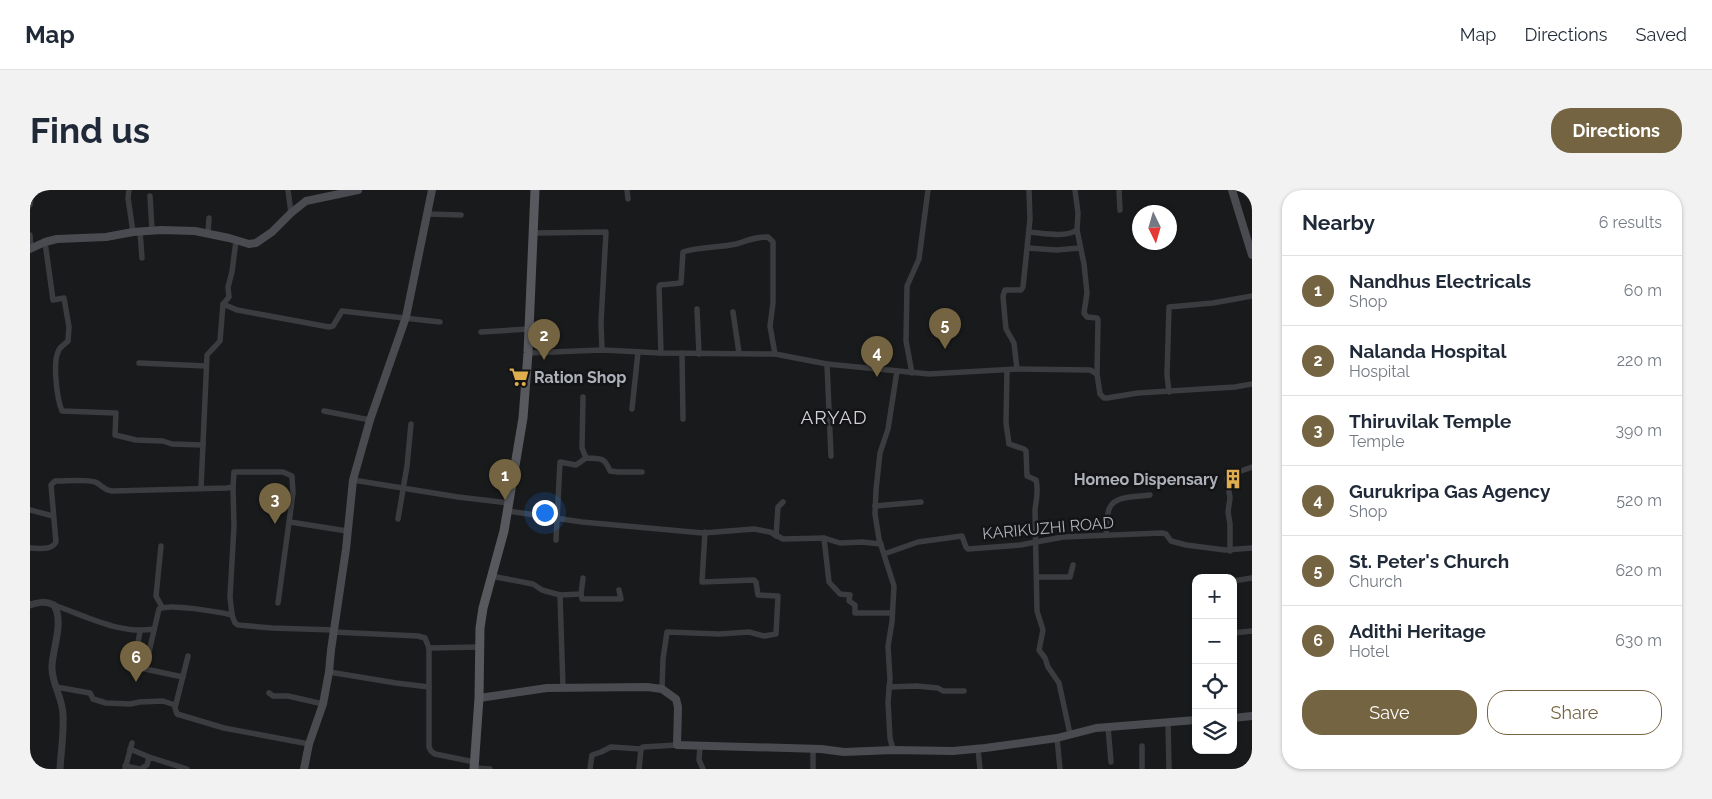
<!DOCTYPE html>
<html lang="en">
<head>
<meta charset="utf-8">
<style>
	body { margin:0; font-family:Raleway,sans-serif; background:#f2f2f3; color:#1f2937 }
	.controls { position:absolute; right:15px; bottom:15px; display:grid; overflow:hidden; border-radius:10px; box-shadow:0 1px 4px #0004 }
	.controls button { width:45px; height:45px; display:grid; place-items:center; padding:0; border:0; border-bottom:1px solid #e0e1e3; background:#fff; color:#1f2937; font:25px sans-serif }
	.compass { position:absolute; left:1102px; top:15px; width:45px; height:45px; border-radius:50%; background:#fff; box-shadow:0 1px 4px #0004; rotate:175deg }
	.you { position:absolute; left:514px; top:322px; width:18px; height:18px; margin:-12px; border:4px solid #fff; border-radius:50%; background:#1a73e8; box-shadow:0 0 0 8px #1a73e833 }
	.badge { display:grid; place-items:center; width:32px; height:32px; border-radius:50%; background:#756441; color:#fff; font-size:16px; font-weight:700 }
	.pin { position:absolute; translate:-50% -41px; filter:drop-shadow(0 1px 2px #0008) }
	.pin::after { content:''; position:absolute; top:26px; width:18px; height:15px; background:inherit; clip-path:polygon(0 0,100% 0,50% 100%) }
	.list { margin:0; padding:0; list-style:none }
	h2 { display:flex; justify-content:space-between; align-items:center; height:65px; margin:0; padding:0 20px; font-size:21px }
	h2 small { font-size:16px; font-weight:400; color:#747a83 }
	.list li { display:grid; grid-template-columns:32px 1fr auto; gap:15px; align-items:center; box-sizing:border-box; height:70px; padding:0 20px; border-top:1px solid #e0e1e3 }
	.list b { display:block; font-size:19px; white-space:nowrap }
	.list p { margin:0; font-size:16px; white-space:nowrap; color:#747a83 }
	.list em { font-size:16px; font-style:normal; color:#747a83 }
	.actions { display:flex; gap:10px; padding:15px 20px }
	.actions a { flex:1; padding:11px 0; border:1px solid #756441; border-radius:20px; text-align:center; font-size:18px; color:#756441 }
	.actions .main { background:#756441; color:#fff }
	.icon { flex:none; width:28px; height:28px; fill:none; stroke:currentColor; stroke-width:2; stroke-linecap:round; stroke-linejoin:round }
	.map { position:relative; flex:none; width:1222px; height:579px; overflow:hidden; border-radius:20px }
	header { display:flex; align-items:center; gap:30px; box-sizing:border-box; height:70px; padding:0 25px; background:#fff; border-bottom:1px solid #e0e1e3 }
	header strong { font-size:24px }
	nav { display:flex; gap:28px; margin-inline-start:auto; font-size:18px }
	.intro { display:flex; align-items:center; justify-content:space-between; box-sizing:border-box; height:120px; padding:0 30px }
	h1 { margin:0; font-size:35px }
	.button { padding:12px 22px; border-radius:20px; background:#756441; color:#fff; font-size:18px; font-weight:700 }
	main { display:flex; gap:30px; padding:0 30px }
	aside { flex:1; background:#fff; border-radius:20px; box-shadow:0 1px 4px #0004 }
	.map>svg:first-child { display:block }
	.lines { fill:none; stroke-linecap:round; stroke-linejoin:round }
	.minor { stroke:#3b3c40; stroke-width:5.5 }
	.tertiary { stroke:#3b3c40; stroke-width:7 }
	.secondary { stroke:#494b50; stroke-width:8 }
	.primary { stroke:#57595f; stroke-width:9 }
	.labels { text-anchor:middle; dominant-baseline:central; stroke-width:5; stroke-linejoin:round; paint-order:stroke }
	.poi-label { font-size:16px; font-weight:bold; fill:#adb1b9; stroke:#141416; text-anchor:start }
	.street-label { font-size:16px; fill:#adb1b9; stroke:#141416 }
	.quarter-label { font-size:19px; letter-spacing:1px; fill:#ced0d6; stroke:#141416 }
</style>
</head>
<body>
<header>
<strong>Map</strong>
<nav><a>Map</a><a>Directions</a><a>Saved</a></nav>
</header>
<div class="intro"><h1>Find us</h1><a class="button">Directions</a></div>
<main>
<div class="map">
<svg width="1222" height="579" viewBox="0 0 1222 579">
	<rect width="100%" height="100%" fill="#191a1b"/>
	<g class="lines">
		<g class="minor">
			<path d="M99 0 98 8 103 42"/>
			<path d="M258 0 261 23"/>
			<path d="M597 0 598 9"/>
			<path d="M1089 0 1090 20"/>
			<path d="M120 6 122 40"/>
			<path d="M0 15 2 0"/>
			<path d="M397 24 431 25"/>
			<path d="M1047 40 1054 74 1057 103 1054 123 1057 127 1067 128 1068 130 1067 184"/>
			<path d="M110 41 112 68"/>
			<path d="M999 42C1013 43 1035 48 1047 40L1048 23 1045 0"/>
			<path d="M178 43 179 28"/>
			<path d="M504 43 576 42 571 132 572 160"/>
			<path d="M0 45 1 59"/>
			<path d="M206 51 202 82 198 97 199 107 193 114 207 120 299 137 303 136 312 121 410 132"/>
			<path d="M15 52 23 110 34 108 39 137 38 151C35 154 30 157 29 160 22 171 27 209 32 221L86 223 85 245 106 250 133 251 142 254 173 255"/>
			<path d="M998 58 1026 60 1050 58"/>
			<path d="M667 119 669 164"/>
			<path d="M703 122 709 163"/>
			<path d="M451 142 499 139"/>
			<path d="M498 163 572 160 631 163 745 164 797 174 899 184 987 179 1060 180 1067 184 1070 204 1074 208H1077L1108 203 1205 197 1222 194"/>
			<path d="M631 163 629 97 630 95 651 93 653 62C671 56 689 58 706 54 719 50 724 47 738 47L743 52V113L740 136 745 164"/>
			<path d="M652 163 653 229"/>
			<path d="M109 173 176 176"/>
			<path d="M797 174 801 266"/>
			<path d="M987 179 984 153 976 139 975 129 973 106 975 100H991L993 97 1000 29 999 0"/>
			<path d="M977 180 976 233 979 254 994 259 996 261 997 286 1006 290C1009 301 1006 310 1005 320L1007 421 1013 440 1009 460 1015 468 1018 477 1029 493 1040 544"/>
			<path d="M882 183 876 151 877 96 889 69 898 0"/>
			<path d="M1139 202 1137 185 1139 117 1183 113 1222 106"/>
			<path d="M602 219 608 162"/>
			<path d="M294 221 340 230"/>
			<path d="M556 268C570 269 574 266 580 281L588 282H612"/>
			<path d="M323 290 428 307 479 313"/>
			<path d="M171 298 177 165 190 151 193 114"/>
			<path d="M845 316 891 312"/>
			<path d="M0 320 23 326"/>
			<path d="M478 321 552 332 673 343 724 339 740 342 753 349 794 348 810 353 832 352 851 354"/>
			<path d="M368 329 377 276 381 234"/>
			<path d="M260 332 317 341"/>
			<path d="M1076 345C1077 336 1076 324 1080 317 1086 305 1109 307 1120 305"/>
			<path d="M746 346 748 317 753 312"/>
			<path d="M794 348 799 392 810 404 820 405 819 411 825 415V423H862"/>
			<path d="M526 350 530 272 546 275 556 268 552 258 553 207"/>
			<path d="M131 356 126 406 132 417"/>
			<path d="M0 358C9 358 21 361 26 352L21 295 25 291C36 291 56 289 65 292 72 294 72 300 82 301L197 298 203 297 204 282H253L262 286 263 303 248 413"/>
			<path d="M1200 361V334L1198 322 1200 308 1197 288 1202 284 1222 277"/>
			<path d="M854 364 888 352 932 346 936 357 938 359 990 355 1033 347 1132 343 1136 344 1141 351 1156 355 1195 360 1222 358"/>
			<path d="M461 386 503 394 512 400 530 405 551 404 553 388"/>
			<path d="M1007 387H1040L1043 375"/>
			<path d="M1203 391 1222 388"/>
			<path d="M551 404 552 409H591L589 400"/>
			<path d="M530 405 533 498"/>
			<path d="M24 415C56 426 91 445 124 439"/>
			<path d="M202 425 200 407 204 336 203 297"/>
			<path d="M110 441 105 470 106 475 115 479 153 487"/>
			<path d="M303 442 388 446 395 448 399 458V557L401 561 405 564 444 572"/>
			<path d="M1203 443 1222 441"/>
			<path d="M399 458 449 457"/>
			<path d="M158 466 145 518 147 524 194 538 279 554"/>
			<path d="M115 479 129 419C138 413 189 422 202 425L205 433 208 435 242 438 304 440"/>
			<path d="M299 482 366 493 399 497"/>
			<path d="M26 497 60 503 63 509 76 513 100 514 110 512 133 511 145 515"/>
			<path d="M859 497 886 496 908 498 913 501H934"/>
			<path d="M632 499 633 469 637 442 689 444 719 442 734 446 746 444 748 406 728 405 726 392 724 390 672 392 675 342"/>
			<path d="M239 503 243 506H258L293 514"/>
			<path d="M1138 532 1139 579"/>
			<path d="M1078 537 1081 572"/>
			<path d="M1027 548 1030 579"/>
			<path d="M670 556 669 570 673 579"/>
			<path d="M1112 556V579"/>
			<path d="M100 559 119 567"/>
			<path d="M948 559 950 579"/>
			<path d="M863 560 860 548 858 512 860 489 858 456 862 432 864 396 849 349 845 324 846 300 850 263 858 239 867 181"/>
			<path d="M95 576 110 579"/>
			<path d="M444 578 460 579"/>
			<path d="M95 579 102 553"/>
			<path d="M111 579 117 575 119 567 157 579"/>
			<path d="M560 579 562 565 571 562 581 557 611 559"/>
			<path d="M609 579 611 559 613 557 647 555"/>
			<path d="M783 579V559"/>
		</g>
		<path class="tertiary" d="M0 415C9 412 15 411 24 415 34 432 23 457 22 476 21 493 33 508 33 525 34 543 31 561 30 579"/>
		<g class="secondary">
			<path d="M1202 0 1222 65"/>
			<path d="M0 59 15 52 27 49 76 47 103 42 131 40 165 41 199 48 219 54 226 53 242 42 261 23 276 11 328 0"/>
			<path d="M449 508 517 498 617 497 632 499 646 509 648 517 647 555 791 559 814 562 863 560 923 561 955 558 1027 548 1066 538 1166 530"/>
			<path d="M1203 528 1222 526"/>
			<path d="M274 579 279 554 293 514 299 482 301 460 316 359 323 290 340 230 376 127 402 0"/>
		</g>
		<path class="primary" d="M444 579 449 508 450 438 453 418 474 341 493 228 498 163 505 0"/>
	</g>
	<defs>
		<symbol id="supermarket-bare" viewBox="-9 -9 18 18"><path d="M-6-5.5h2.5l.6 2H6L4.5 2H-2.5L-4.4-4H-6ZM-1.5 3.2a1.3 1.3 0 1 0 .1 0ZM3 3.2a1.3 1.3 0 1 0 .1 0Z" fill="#dfad4e" stroke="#141416" stroke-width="2.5" paint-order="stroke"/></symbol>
		<symbol id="building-bare" viewBox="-9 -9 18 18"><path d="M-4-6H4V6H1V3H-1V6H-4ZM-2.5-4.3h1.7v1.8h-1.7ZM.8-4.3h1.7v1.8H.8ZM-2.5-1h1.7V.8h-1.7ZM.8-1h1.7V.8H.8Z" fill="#dfad4e" stroke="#141416" stroke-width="2.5" paint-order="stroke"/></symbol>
	</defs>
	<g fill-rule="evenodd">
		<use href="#supermarket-bare" x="475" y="173" width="28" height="28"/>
		<use href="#building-bare" x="1189" y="275" width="28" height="28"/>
	</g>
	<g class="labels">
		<g class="poi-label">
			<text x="504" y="187">Ration Shop</text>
			<text x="1188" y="289" text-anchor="end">Homeo Dispensary</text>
		</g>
		<g class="street-label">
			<text transform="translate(1018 338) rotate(-5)">KARIKUZHI ROAD</text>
		</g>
		<g class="quarter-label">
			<text x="804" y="227">ARYAD</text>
		</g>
	</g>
</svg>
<div class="controls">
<button>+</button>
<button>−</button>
<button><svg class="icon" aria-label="locate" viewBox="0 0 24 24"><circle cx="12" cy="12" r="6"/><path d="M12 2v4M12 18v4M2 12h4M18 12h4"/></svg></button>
<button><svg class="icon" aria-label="layers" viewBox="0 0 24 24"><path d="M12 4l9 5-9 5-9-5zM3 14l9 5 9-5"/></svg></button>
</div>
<svg class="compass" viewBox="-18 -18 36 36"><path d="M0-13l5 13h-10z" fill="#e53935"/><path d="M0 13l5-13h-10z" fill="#747a83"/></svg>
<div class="you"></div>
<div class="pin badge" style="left:475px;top:310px">1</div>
<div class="pin badge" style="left:514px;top:170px">2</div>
<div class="pin badge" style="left:245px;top:334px">3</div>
<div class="pin badge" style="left:847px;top:187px">4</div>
<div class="pin badge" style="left:915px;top:159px">5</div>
<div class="pin badge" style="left:106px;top:492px">6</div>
</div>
<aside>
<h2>Nearby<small>6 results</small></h2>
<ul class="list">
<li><span class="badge">1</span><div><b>Nandhus Electricals</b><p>Shop</p></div><em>60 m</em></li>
<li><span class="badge">2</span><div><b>Nalanda Hospital</b><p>Hospital</p></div><em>220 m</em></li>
<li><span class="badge">3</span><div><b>Thiruvilak Temple</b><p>Temple</p></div><em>390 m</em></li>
<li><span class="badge">4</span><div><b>Gurukripa Gas Agency</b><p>Shop</p></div><em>520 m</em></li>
<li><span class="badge">5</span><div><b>St. Peter's Church</b><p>Church</p></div><em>620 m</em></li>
<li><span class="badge">6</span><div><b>Adithi Heritage</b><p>Hotel</p></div><em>630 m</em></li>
</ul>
<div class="actions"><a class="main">Save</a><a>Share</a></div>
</aside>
</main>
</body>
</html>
